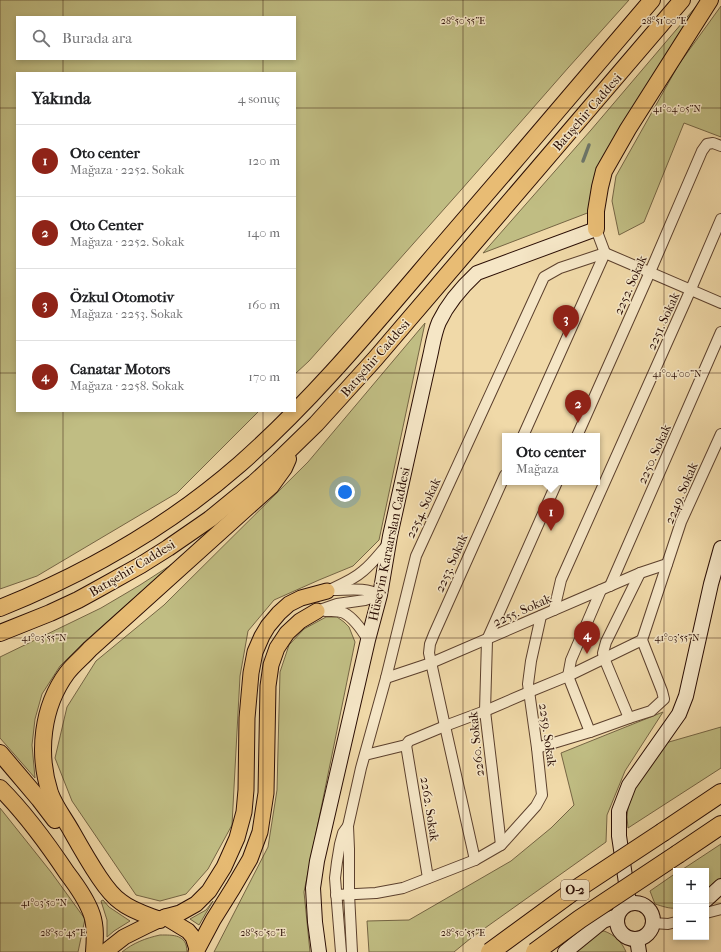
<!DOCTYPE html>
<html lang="tr">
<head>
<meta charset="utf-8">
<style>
	body { margin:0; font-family:"IM FELL French Canon",serif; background:#f6f6f6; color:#202124 }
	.controls { position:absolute; right:12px; bottom:12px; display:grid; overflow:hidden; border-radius:0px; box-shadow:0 2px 6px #0003 }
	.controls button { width:36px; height:36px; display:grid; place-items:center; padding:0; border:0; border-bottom:1px solid #e0e0e0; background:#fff; color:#202124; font:20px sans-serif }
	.you { position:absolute; left:345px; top:492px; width:14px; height:14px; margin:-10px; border:3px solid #fff; border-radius:50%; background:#1a73e8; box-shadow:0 0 0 6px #1a73e833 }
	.badge { display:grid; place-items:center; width:26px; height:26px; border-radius:50%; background:#8f2418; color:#fff; font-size:13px; font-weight:700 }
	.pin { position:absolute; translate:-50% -33px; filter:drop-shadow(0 1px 2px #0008) }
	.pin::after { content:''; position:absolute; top:21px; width:14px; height:12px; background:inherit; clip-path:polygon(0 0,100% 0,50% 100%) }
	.popup { position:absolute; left:502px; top:433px; width:98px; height:52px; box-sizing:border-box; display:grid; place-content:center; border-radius:0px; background:#fff; filter:drop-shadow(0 1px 3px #0005); font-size:13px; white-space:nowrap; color:#757577 }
	.popup b { font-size:15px; color:#202124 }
	.popup::after { content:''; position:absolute; left:50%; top:100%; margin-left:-8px; border:8px solid transparent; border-top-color:#fff }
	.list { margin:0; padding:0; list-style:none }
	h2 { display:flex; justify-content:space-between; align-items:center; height:52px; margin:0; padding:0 16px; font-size:17px }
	h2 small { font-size:13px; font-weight:400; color:#757577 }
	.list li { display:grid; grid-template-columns:26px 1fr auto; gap:12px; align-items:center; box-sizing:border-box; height:72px; padding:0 16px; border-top:1px solid #e0e0e0 }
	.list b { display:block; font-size:15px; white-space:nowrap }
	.list p { margin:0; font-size:13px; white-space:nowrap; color:#757577 }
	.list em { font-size:13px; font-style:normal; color:#757577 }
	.icon { flex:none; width:22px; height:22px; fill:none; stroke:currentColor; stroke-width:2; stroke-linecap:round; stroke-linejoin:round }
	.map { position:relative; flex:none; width:721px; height:952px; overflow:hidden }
	.search { position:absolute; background:#fff; box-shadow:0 2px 6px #0003; left:16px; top:16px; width:280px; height:44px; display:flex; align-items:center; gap:10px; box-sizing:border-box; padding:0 14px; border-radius:0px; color:#757577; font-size:15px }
	.panel { position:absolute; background:#fff; box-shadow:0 2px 6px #0003; left:16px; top:72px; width:280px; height:340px; border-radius:0px }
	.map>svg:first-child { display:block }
	.green { fill:#c0bd83; stroke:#756544; fill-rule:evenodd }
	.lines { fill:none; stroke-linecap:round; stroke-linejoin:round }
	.stream { stroke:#6d7568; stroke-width:3.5 }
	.minor-casing { stroke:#5c402d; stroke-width:12 }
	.secondary-casing { stroke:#2a0d04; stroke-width:16 }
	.primary-casing { stroke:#2a0d04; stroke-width:17 }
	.trunk-casing { stroke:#2a0d04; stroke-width:18 }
	.motorway-casing { stroke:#2a0d04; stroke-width:20 }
	.minor { stroke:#f5e6c6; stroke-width:10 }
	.secondary { stroke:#f5e6c6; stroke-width:14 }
	.primary { stroke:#e8bc74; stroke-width:15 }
	.trunk { stroke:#e8bc74; stroke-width:16 }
	.motorway { stroke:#e8bc74; stroke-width:18 }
	.motorway-bridge-casing { stroke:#2a0d04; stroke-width:20; stroke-linecap:butt }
	.motorway-bridge { stroke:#e8bc74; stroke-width:18 }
	.ticks { fill:none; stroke:#2a0d04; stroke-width:1; stroke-opacity:0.45 }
	.labels { text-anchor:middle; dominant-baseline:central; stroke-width:3; stroke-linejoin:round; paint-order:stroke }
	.shield { fill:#f5e6c6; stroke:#674e3e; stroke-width:1 }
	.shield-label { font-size:12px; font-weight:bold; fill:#2a0d04 }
	.street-label { font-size:13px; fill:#2a0d04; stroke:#f5e6c6 }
	.ticks-label { font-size:10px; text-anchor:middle; fill:#2a0d04; stroke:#f5e6c6; stroke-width:3; stroke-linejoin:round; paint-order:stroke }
</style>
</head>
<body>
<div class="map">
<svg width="721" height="952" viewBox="0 0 721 952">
	<rect width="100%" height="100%" fill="#f0d9a8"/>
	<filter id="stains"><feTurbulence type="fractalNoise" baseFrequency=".005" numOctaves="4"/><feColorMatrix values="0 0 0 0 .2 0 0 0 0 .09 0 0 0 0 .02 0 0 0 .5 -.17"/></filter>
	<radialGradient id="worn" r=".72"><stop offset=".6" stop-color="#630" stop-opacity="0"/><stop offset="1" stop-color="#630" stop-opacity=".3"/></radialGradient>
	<g class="green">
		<path d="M0 0H629L568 68 461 190 309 361 295 374V73H17V411H259L177 493 37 576 0 589ZM17 17H295V59H17Z"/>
		<path d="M699 3 590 212 483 253 591 130Z"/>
		<path d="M721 6V137L684 123 644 222 619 235 612 201 616 176 679 64Z"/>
		<path d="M425 323 379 540 353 566 319 580 274 600 248 631 240 676 232 825 208 869 186 894 160 901 136 895 72 801 55 758 67 707 96 661 164 605 308 462Z"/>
		<path d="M177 561 127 604 82 644 60 666 42 694 35 719 32 745 35 778 0 738V657L101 608 140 585Z"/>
		<path d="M326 617H337L344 622 349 627 355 642 304 892 310 952H214L268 847 277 790 280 672 289 645 304 629Z"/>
		<path d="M663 712 625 771 607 815 606 842 471 938 454 952H369L367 921 409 920 511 861 551 828 574 805 561 753Z"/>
		<path d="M721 727V768L628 828 627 817 629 799 662 744Z"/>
		<path d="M0 808 51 872 85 919 78 952H0Z"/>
		<path d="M721 844V878L706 890V871H680Z"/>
		<path d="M676 873V908C669 909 662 906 655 904L650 891Z"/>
		<path d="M103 900 109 907 130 921 114 931 107 937V920L101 901Z"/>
		<path d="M213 901 199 925 190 919 206 910Z"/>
		<path d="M604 931C615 935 622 942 626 952H571L597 932Z"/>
		<path d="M160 935C173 935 187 934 187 952H122C133 943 146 938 160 935Z"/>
	</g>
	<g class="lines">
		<path class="stream" d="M583 161 589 145"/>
		<defs>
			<g id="minor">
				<path d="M596 229 605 253"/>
				<path d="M605 253 721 303"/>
				<path d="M523 436 605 253"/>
				<path d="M577 436 650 272 702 151 707 144 713 143 721 146"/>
				<path d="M610 586 721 332"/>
				<path d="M333 590C349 590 365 587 380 595"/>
				<path d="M327 591C340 585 353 580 363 571 373 563 380 553 388 544"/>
				<path d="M554 610 561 580 691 289 721 219"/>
				<path d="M317 611 337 604 365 600 380 595"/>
				<path d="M325 611C331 611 338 610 344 613 354 618 362 630 368 640"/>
				<path d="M386 678 431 663 640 573 667 564"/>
				<path d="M629 718 604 658 603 653 606 642 640 573"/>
				<path d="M590 732 568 676 571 660 601 590"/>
				<path d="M406 745 428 878"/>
				<path d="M537 748 590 732 629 718 651 711 664 699 662 691 642 640 681 522 721 434"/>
				<path d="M365 755 406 745 409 741 445 726 485 711 529 692 568 676 642 640"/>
				<path d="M501 845 485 711 487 640 557 482"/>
				<path d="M475 860 445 726 429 653 430 644 434 634 505 475"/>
				<path d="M336 895 376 893 403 888 475 860 501 845 536 806 542 795 537 748 528 684 531 661 541 616"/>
				<path d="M706 913 721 909"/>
				<path d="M653 923 668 924 676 922"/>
				<path d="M341 952 335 878 337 862 340 844 343 833 348 826"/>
				<path d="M352 952 349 894V849L348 826 361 768 386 678 416 556 544 277 560 268 605 253"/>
			</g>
			<g id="secondary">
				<path d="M706 900 721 886"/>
				<circle cx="635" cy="921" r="18"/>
				<path d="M629 903 619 836V811L629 785 679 714 686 696 711 584 721 548"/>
				<path d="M637 939 639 952"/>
				<path d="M319 952 315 922 313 888 317 861 368 640 380 595 390 536 431 352C433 342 435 331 439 322 448 303 462 287 477 273L596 229"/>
				<path d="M565 952 603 921 617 916"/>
			</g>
			<g id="primary">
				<path d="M165 917 188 931 193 937 197 949"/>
				<path d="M105 952 124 937 146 926 165 917 180 913 196 904 209 891 224 867 237 838 244 812 246 790 247 718 251 673 255 652 262 636 268 626 279 613 289 604 301 598 327 591"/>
				<path d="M196 952 213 920 233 888 250 859 260 832 266 793 268 686 271 665 277 648 287 633 300 621 317 611"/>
			</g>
			<g id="trunk">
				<path d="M596 229V211L600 187 604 171 628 129 710 0"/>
				<path d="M0 608C87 573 169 526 240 464 316 397 380 318 446 241 515 161 584 80 652 0"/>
				<path d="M0 633 50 613 78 600 98 589 141 565 168 548 210 519 254 483 279 460 316 424 375 359 682 0"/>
				<path d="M0 753 39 799 55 820"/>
				<path d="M0 788C26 814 47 843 67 873 77 886 87 900 92 915 96 927 95 940 94 952"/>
				<path d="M160 920C147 915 132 911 121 902 112 896 105 886 99 877 89 862 81 848 72 832 65 819 55 807 50 793 37 753 42 707 67 673 73 665 83 657 90 649L271 486 284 468 288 459"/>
			</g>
			<g id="motorway">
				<path d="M663 832 721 793"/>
				<path d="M678 854 721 825"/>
			</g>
		</defs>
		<use href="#minor" class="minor-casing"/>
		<use href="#secondary" class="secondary-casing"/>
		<use href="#primary" class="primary-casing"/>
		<use href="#trunk" class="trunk-casing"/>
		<use href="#motorway" class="motorway-casing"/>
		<use href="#minor" class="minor"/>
		<use href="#secondary" class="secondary"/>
		<use href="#primary" class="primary"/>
		<use href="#trunk" class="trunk"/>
		<use href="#motorway" class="motorway"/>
		<defs>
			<g id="motorway-bridge">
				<path d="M490 952 572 892 663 832"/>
				<path d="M535 952 580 919 678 854"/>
			</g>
		</defs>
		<use href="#motorway-bridge" class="motorway-bridge-casing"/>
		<use href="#motorway-bridge" class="motorway-bridge"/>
	</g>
	<path class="ticks" d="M63 0V17M263 0V17M463 0V952M664 0V952M63 59V73M263 59V73M0 108H17M295 108H721M0 373H17M295 373H721M63 411V952M263 411V952M0 638H721M0 903H676M706 903H721"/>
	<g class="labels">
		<rect class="shield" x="561" y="880" width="28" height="20" rx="3"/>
		<g class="shield-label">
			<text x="575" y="890">O-2</text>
		</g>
		<g class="street-label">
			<text transform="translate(587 112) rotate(-49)">Batışehir Caddesi</text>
			<text transform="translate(630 285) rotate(-66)">2252. Sokak</text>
			<text transform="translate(663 321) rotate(-66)">2251. Sokak</text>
			<text transform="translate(375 358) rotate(-49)">Batışehir Caddesi</text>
			<text transform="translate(654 454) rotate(-66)">2250. Sokak</text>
			<text transform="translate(681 493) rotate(-67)">2249. Sokak</text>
			<text transform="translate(423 508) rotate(-65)">2254. Sokak</text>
			<text transform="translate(389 544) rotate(-78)">Hüseyin Karaarslan Caddesi</text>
			<text transform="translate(451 563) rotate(-66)">2253. Sokak</text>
			<text transform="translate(132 568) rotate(-31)">Batışehir Caddesi</text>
			<text transform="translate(522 610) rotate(-24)">2255. Sokak</text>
			<text transform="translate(548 735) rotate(82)">2259. Sokak</text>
			<text transform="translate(476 744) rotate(-96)">2260. Sokak</text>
			<text transform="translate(430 809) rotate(81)">2262. Sokak</text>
		</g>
	</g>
	<g class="ticks-label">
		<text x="463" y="24">28°50'55"E</text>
		<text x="664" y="24">28°51'00"E</text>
		<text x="677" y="112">41°04'05"N</text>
		<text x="677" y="377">41°04'00"N</text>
		<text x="44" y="641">41°03'55"N</text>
		<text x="677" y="641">41°03'55"N</text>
		<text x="44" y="906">41°03'50"N</text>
		<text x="63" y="936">28°50'45"E</text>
		<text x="263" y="936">28°50'50"E</text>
		<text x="463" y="936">28°50'55"E</text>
	</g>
	<rect width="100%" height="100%" filter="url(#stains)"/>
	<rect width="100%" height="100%" fill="url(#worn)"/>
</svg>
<div class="controls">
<button>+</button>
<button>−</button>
</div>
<div class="you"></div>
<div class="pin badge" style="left:551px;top:531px">1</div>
<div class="popup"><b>Oto center</b>Mağaza</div>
<div class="pin badge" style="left:578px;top:423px">2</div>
<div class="pin badge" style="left:566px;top:338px">3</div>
<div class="pin badge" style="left:587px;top:654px">4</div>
<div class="search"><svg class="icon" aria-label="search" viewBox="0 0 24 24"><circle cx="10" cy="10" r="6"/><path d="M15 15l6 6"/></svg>Burada ara</div>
<section class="panel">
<h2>Yakında<small>4 sonuç</small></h2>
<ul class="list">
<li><span class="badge">1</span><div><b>Oto center</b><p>Mağaza · 2252. Sokak</p></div><em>120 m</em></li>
<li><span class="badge">2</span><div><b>Oto Center</b><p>Mağaza · 2252. Sokak</p></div><em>140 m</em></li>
<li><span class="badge">3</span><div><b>Özkul Otomotiv</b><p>Mağaza · 2253. Sokak</p></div><em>160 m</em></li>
<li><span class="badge">4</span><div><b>Canatar Motors</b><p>Mağaza · 2258. Sokak</p></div><em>170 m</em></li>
</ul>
</section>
</div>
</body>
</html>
